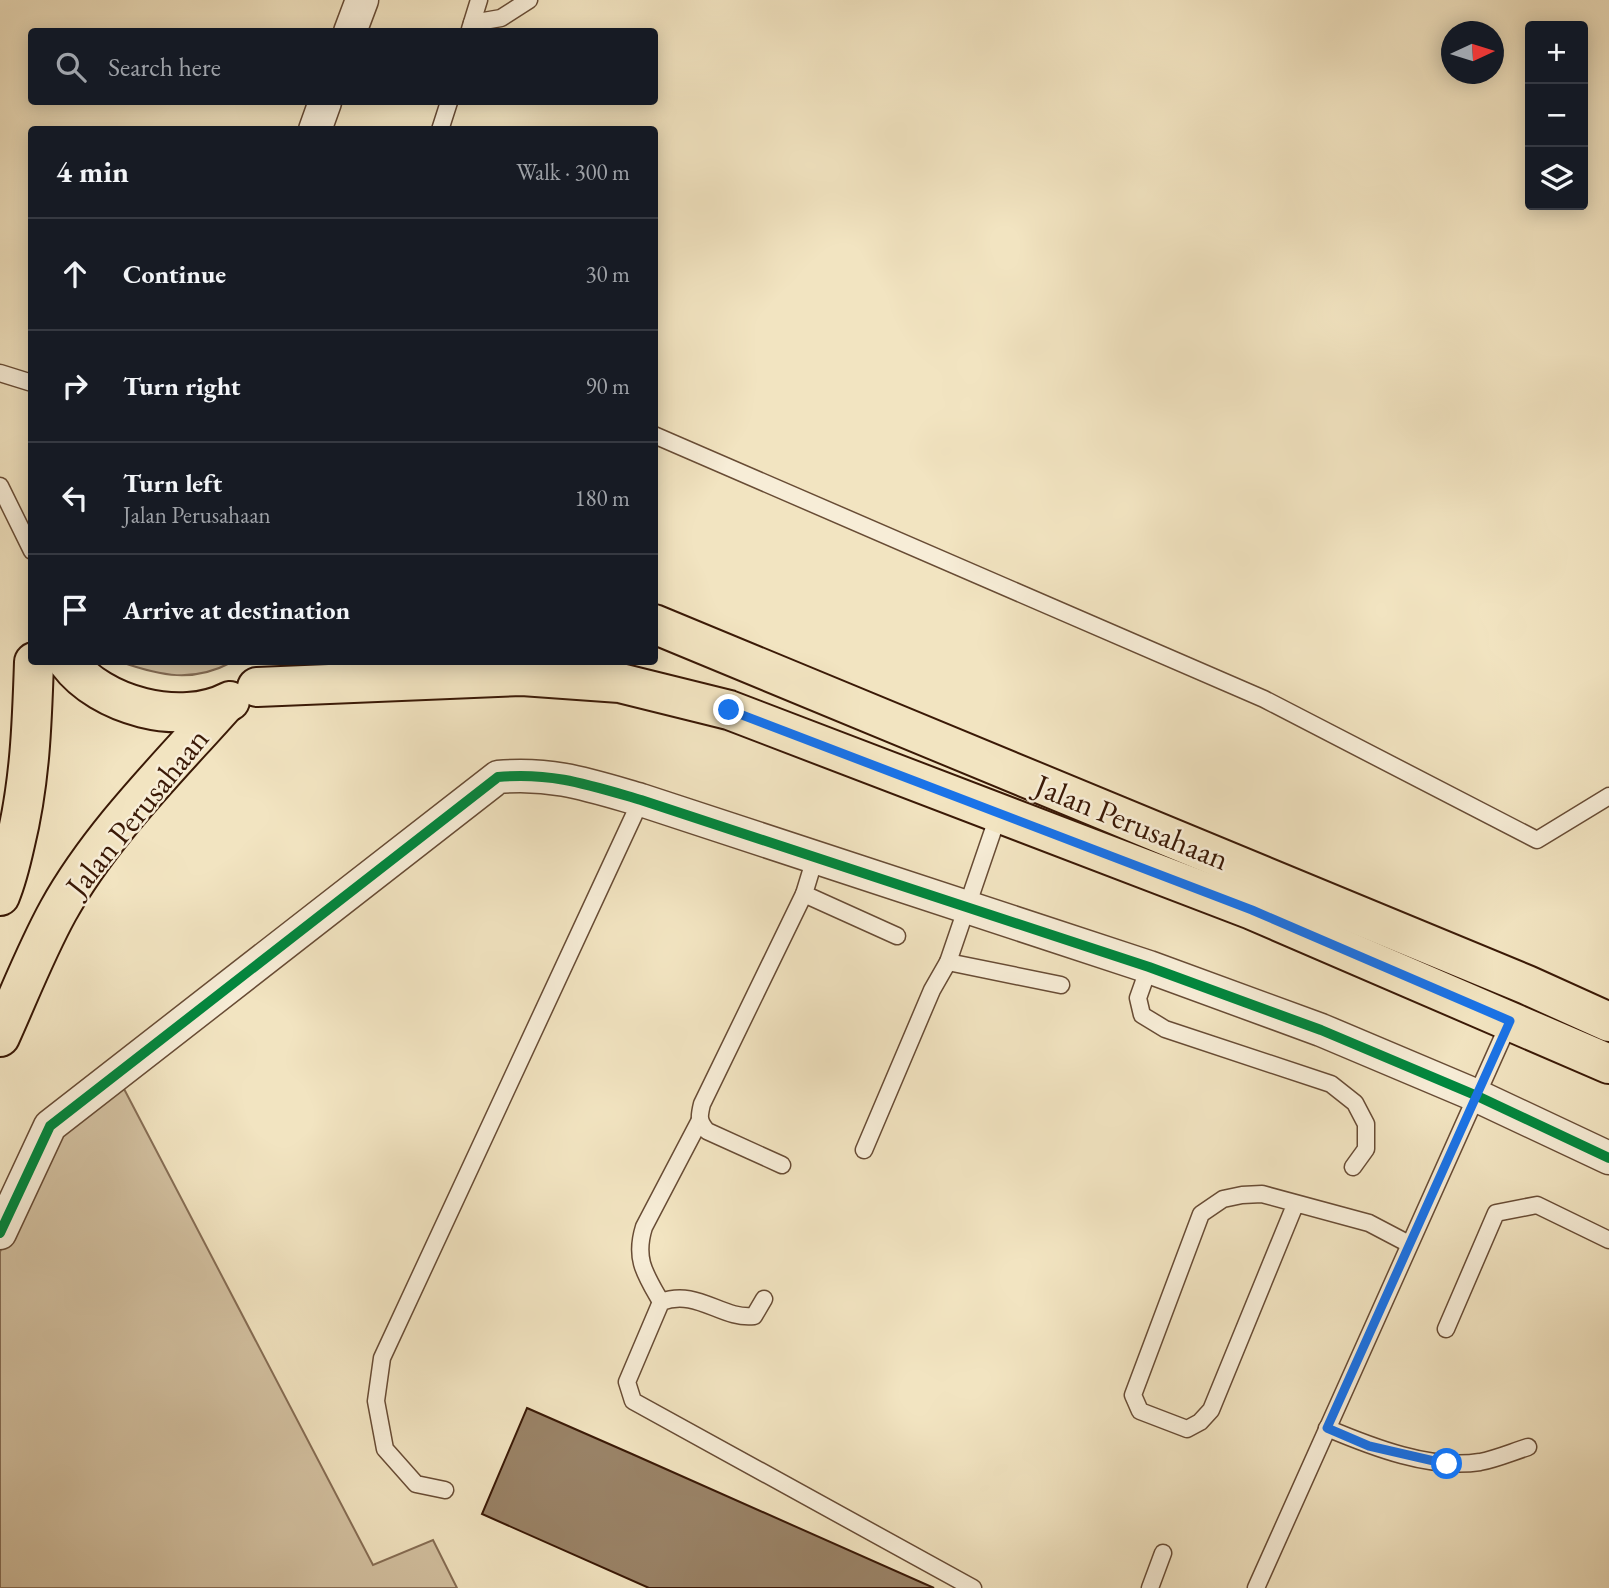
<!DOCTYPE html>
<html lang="en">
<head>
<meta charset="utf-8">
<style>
	body { margin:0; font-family:"EB Garamond",serif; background:#20242c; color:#f1f3f6 }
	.controls { position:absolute; right:21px; top:21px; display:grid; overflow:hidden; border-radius:7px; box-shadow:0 4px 18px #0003 }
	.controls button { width:63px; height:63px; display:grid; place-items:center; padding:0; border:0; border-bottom:2px solid #363941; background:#171b24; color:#f1f3f6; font:35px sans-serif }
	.compass { position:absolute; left:1441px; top:21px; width:63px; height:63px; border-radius:50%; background:#171b24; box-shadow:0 4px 18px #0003; rotate:86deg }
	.stop { position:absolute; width:21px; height:21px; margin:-16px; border:5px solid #1a73e8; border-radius:50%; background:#fff }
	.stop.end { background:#1a73e8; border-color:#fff; box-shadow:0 2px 7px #0008 }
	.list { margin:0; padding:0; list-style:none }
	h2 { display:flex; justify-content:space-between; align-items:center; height:91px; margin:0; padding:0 28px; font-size:30px }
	h2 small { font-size:23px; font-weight:400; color:#9ea1a6 }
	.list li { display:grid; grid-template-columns:46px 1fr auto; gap:21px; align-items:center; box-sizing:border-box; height:112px; padding:0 28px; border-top:2px solid #363941 }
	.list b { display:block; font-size:26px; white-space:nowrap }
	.list p { margin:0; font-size:23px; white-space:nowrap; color:#9ea1a6 }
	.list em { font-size:23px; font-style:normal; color:#9ea1a6 }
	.icon { flex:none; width:38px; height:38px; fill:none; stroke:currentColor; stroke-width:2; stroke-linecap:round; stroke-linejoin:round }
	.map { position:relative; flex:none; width:1609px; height:1588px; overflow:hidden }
	.search { position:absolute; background:#171b24; box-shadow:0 4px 18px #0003; left:28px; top:28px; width:630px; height:77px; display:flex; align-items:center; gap:18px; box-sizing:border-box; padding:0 24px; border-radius:7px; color:#9ea1a6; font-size:26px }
	.panel { position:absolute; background:#171b24; box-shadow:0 4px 18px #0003; left:28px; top:126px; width:630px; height:539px; border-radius:7px }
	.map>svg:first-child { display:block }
	.green { fill:#d3c1a1; stroke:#866d54; stroke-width:2 }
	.building { fill:#9a8367; stroke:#3a1906; stroke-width:2 }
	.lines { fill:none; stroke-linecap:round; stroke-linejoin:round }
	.lane-casing { stroke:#684c35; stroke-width:19 }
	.street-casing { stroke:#684c35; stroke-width:35 }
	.primary-casing { stroke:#3a1906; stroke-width:42 }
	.lane { stroke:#f7edd7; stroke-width:16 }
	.street { stroke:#f7edd7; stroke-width:32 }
	.primary { stroke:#f2e4c1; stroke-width:38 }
	.cycleway-casing { stroke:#f7edd7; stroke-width:15 }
	.cycleway { stroke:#00873e; stroke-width:10 }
	.route { stroke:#1a73e8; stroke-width:9 }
	.labels { text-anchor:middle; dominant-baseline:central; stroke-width:5; stroke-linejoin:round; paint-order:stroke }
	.street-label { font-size:32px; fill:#3a1906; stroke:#f7edd7 }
</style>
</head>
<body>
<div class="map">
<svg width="1609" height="1588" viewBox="0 0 1609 1588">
	<rect width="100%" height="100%" fill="#f2e4c1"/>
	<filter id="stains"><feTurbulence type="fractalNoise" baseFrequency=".00286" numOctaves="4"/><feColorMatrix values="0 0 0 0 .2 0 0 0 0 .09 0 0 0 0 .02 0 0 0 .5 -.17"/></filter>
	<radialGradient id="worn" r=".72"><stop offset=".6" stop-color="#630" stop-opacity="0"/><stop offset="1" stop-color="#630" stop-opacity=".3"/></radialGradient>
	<g class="green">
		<path d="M121 662H232C193 683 161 676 121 662Z"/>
		<path d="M111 1064 373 1565 433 1540 457 1588H0V1252L50 1123Z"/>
	</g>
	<path class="building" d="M527 1408 632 1454 934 1588H649L482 1514Z"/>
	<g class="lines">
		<defs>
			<g id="lane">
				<path d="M472 23 501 18 529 0"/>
				<path d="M470 29 479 0"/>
				<path d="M440 130 449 102"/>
				<path d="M0 373 32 383"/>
				<path d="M654 435 1264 699 1537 840 1609 796"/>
				<path d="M0 486 32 551"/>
				<path d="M815 858 804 894 897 936"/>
				<path d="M948 962 1061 985"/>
				<path d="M1149 967 1138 998 1142 1015 1165 1029 1331 1084 1355 1103 1366 1124V1149L1353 1167"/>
				<path d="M864 1150 932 990 948 962 999 813"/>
				<path d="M782 1165 707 1131C698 1121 699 1116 702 1104L804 894"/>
				<path d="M1295 1205 1211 1410 1200 1422 1187 1429 1140 1411 1133 1395 1201 1214 1223 1199 1242 1195 1262 1194 1369 1223 1409 1244"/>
				<path d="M764 1299 754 1316C722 1320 697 1288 661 1302L627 1382 633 1401 973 1588"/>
				<path d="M661 1302C645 1274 634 1259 644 1227L699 1122"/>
				<path d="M1446 1329 1496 1213 1537 1205 1609 1240"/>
				<path d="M1327 1428C1372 1447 1431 1470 1480 1462 1496 1459 1512 1452 1528 1447"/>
				<path d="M445 1490 416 1484 385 1449 376 1401 382 1358 641 800"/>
				<path d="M1150 1588 1163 1553"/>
				<path d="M1256 1588 1510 1021"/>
			</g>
			<g id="street">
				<path d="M350 32 362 0"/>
				<path d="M315 130 325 102"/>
				<path d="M0 1233 50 1126 498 777C552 772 589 785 641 800L1149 967 1321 1030 1475 1095 1609 1158"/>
			</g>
			<g id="primary">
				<path d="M654 624 1527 985 1609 1022"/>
				<path d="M68 662C101 706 180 727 230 701"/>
				<path d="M257 687 522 676 620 683 729 710 1252 910 1609 1064"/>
				<path d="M0 896C7 879 11 862 15 844 30 783 32 724 34 662"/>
				<path d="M0 1037C19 995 36 951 58 911 100 835 168 768 225 704"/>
			</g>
		</defs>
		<use href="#lane" class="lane-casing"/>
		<use href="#street" class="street-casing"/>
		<use href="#primary" class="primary-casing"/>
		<use href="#lane" class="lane"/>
		<use href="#street" class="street"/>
		<use href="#primary" class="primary"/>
		<defs>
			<path id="cycleway" d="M0 1233 50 1126 498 777C552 772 589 785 641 800L1149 967 1321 1030 1475 1095 1609 1158"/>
		</defs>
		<use href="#cycleway" class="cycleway-casing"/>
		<use href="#cycleway" class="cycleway"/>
	</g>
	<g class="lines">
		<path class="route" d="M729 710 1252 910 1510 1021 1327 1428 1369 1446 1447 1464"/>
	</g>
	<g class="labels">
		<g class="street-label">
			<text transform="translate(137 812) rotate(-51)">Jalan Perusahaan</text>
			<text transform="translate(1132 822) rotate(22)">Jalan Perusahaan</text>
		</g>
	</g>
	<rect width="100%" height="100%" filter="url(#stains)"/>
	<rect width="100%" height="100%" fill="url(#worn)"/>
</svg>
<div class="controls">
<button>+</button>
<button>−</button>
<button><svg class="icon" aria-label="layers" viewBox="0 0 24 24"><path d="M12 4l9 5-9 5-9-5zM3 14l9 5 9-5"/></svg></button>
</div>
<svg class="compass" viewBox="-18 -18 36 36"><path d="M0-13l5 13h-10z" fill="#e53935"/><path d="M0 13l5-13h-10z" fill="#9ea1a6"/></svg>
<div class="stop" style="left:1447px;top:1464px"></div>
<div class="stop end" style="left:729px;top:710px"></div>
<div class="search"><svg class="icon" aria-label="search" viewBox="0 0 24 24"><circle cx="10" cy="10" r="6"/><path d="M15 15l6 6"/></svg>Search here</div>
<section class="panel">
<h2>4 min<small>Walk · 300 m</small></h2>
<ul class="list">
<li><svg class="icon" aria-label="ahead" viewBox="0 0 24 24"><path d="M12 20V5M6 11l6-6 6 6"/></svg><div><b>Continue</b></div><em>30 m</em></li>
<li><svg class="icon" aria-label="right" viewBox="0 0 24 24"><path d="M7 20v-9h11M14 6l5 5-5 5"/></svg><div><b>Turn right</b></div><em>90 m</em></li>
<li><svg class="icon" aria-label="left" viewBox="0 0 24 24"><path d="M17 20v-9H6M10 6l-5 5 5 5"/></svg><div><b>Turn left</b><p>Jalan Perusahaan</p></div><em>180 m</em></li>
<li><svg class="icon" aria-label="arrive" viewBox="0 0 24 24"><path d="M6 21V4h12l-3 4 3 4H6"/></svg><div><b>Arrive at destination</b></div></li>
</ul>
</section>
</div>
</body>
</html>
